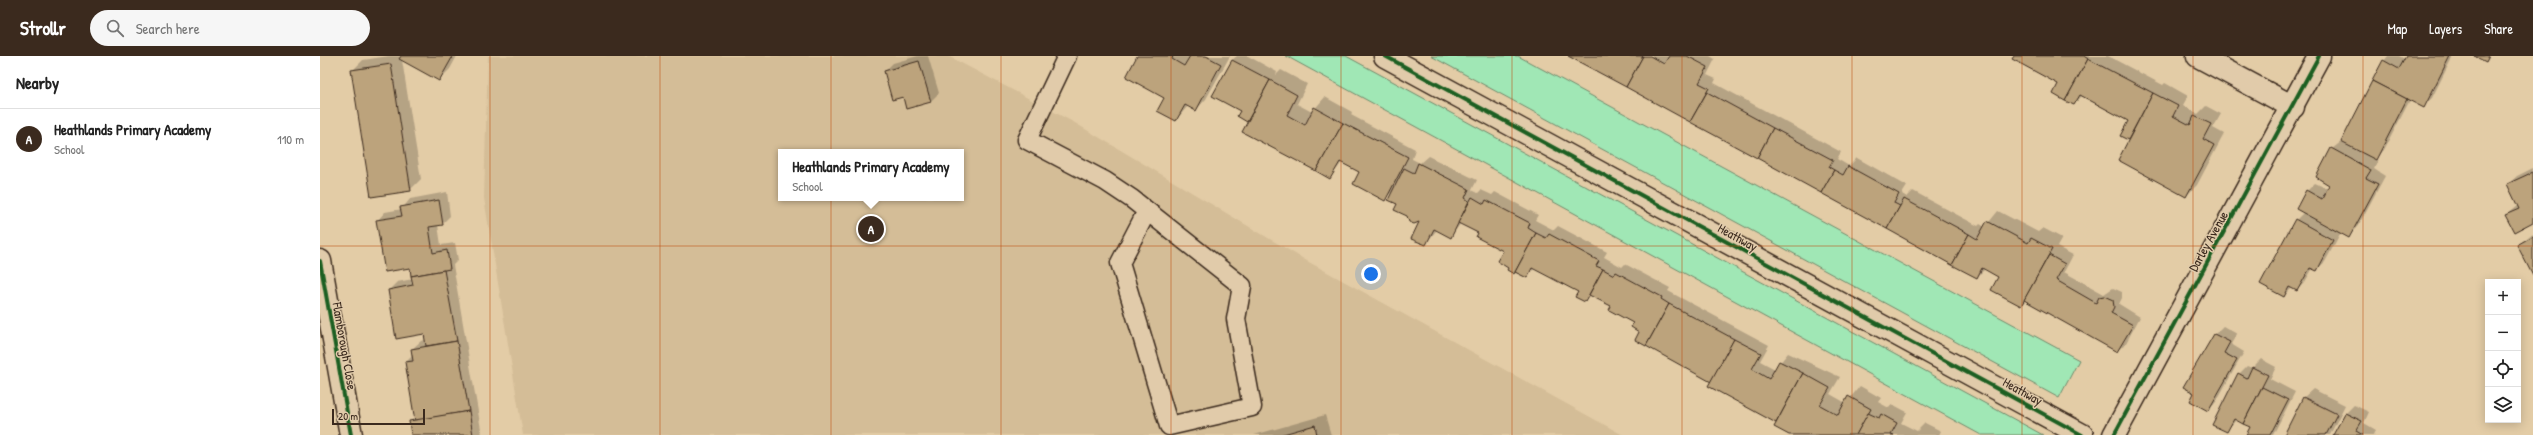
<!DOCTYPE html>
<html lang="en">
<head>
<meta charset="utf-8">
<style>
	body { margin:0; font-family:"Patrick Hand",sans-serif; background:#f6f6f6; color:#222 }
	.controls { position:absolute; right:12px; bottom:12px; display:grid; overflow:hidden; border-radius:0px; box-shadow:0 2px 10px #0003 }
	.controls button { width:36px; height:36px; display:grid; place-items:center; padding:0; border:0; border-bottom:1px solid #e0e0e0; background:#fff; color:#222; font:20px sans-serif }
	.scale { position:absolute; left:12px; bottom:10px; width:93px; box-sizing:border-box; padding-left:4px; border:2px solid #3b2a1e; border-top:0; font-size:11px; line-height:14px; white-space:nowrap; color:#3b2a1e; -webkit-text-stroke:3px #e1cbaa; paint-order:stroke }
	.you { position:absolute; left:1051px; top:218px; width:14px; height:14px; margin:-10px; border:3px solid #fff; border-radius:50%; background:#1a73e8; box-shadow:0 0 0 6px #1a73e833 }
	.badge { display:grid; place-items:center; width:26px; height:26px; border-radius:50%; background:#3b2a1e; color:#fff; font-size:13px; font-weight:700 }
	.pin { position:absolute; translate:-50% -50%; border:2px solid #fff; box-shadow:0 1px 4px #0006 }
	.popup { position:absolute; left:458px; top:93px; width:186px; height:52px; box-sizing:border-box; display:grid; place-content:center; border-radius:0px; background:#fff; filter:drop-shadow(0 1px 3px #0005); font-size:13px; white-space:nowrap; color:#767676 }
	.popup b { font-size:15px; color:#222 }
	.popup::after { content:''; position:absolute; left:50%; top:100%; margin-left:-8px; border:8px solid transparent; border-top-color:#fff }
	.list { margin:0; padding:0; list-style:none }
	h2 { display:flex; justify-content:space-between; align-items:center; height:52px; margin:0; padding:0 16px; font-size:17px }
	h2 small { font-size:13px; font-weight:400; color:#767676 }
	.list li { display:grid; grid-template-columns:26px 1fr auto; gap:12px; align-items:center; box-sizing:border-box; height:60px; padding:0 16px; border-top:1px solid #e0e0e0 }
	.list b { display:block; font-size:15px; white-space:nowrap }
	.list p { margin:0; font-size:13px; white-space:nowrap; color:#767676 }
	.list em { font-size:13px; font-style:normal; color:#767676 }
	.icon { flex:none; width:22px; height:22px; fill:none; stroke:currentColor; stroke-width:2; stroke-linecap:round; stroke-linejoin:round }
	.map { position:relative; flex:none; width:2213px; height:379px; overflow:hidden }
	header { display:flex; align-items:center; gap:24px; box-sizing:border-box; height:56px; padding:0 20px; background:#3b2a1e; color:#fff }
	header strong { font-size:19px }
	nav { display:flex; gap:22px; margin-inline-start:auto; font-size:14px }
	.search { width:280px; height:36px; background:#f6f6f6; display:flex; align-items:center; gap:10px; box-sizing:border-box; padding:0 14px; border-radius:22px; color:#767676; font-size:15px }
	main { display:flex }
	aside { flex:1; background:#fff }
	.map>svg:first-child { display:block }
	.built { fill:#d4bd97; fill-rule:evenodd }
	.green { fill:#a0e7b5; stroke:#6e886a }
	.shadow { fill:#0003 }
	.building { fill:#bca37c; stroke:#3b2a1e }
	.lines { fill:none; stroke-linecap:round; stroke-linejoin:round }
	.lane-casing { stroke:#3b2a1e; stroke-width:21 }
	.street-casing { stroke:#3b2a1e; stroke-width:25 }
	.secondary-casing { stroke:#3b2a1e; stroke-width:25 }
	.lane { stroke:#e1cbaa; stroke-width:18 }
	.street { stroke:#e1cbaa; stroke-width:22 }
	.secondary { stroke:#e1cbaa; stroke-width:22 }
	.cycleway-casing { stroke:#e1cbaa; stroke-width:6 }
	.cycleway { stroke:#1b5e20; stroke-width:4 }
	.grid { fill:none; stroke:#bd4d10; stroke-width:1; stroke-opacity:0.55 }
	.labels { text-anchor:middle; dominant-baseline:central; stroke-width:3; stroke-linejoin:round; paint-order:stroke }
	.street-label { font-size:13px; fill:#3b2a1e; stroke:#e1cbaa }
</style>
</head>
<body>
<header>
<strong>Strollr</strong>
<div class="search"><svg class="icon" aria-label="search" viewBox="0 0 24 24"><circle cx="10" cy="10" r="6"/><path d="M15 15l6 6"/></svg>Search here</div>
<nav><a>Map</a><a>Layers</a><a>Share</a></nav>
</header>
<main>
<aside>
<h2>Nearby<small></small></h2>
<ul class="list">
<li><span class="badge">A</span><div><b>Heathlands Primary Academy</b><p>School</p></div><em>110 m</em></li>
</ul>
</aside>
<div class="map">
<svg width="2213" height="379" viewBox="0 0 2213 379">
	<rect width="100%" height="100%" fill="#e3cca6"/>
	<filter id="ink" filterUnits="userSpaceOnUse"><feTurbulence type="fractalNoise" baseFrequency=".025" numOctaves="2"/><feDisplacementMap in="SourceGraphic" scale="8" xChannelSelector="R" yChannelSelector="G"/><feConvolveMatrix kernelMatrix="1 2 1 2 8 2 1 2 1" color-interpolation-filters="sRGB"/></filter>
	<g filter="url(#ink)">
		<path class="built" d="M168 0H628L755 67 987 205 1303 379H203L164 142ZM461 96H641V142H461Z"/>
		<g class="green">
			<path d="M966 0H1026L1723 379H1661Z"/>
			<path d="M1111 0H1198L1759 304 1739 342Z"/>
		</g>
		<g class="shadow">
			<path d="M69 0H137L130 13 119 24 82 4 101 123 90 134 32 15 43 4Z"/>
			<path d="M598 0H608L619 37 610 46 583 39 565 15 573 7Z"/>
			<path d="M818 0H910L886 43 876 54 868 50 856 64 845 41Z"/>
			<path d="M917 0H928L957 16 956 19 961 14 987 28 977 48 992 56 1005 41 1032 56 1031 59 1095 93 1092 103 1100 107 1108 100 1157 124 1152 134 1158 137 1161 134 1172 139 1175 136 1218 159 1215 164 1234 174 1238 170 1287 196 1284 201 1302 211 1305 208 1350 232 1348 235 1449 289 1440 305 1455 313 1468 297 1520 321 1510 338 1526 347 1540 330 1561 342 1558 346 1569 352 1572 348 1587 356 1581 367 1597 375 1605 367 1621 375 1619 379H1471L1459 363 1456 366 1392 325 1320 276 1315 267 1292 250 1271 239 1265 245 1259 235 1215 212 1206 221 1188 214 1190 211 1184 195 1141 167 1131 180 1117 174 1105 188 1102 164 1087 159 1078 148 1073 135 1064 143 1040 115 1022 106 1010 122 931 61 927 64 921 55 912 4Z"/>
			<path d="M1250 0H1390L1395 3 1387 19 1396 23 1394 27 1521 96 1517 103 1529 110 1537 102 1587 130 1582 138 1587 141 1593 135 1658 170 1660 168 1665 171 1678 155 1718 176 1723 172 1742 182 1737 191 1753 199 1744 216 1784 238 1793 232 1802 236V242L1799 248 1820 261 1806 287 1797 295 1706 244 1701 249 1680 221 1665 213 1657 221Z"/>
			<path d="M1695 0H1788L1843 29 1845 27 1868 40 1863 49 1878 58 1886 50 1901 58 1893 72 1904 78 1877 129 1866 140 1811 80 1808 83 1809 65 1762 40 1754 48 1740 27Z"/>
			<path d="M2068 0H2079L2085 3 2087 0H2133L2112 42 2103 50 2090 44 2064 94 2055 103 2058 105 2054 113 2065 120 2037 172 2029 180 2021 176 2005 206 1996 214 1993 212 1985 226 1977 234 1972 232 1964 240 1976 164 1984 156 1987 135 1995 127 2008 133 2011 128 2012 93 2022 85 2064 5Z"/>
			<path d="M2213 112V165L2186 159 2198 149 2188 128 2197 120Z"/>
			<path d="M127 136 130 160 122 168 118 169 121 189 135 187 138 204 133 209 162 379H92L90 366 95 361 86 306 93 299 92 293 101 285 106 284 105 277 69 234 77 226 93 223 91 211 57 165 65 156 82 153 90 143Z"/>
			<path d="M2213 177V217L2198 189Z"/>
			<path d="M1903 270 1917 278 1911 288 1924 296 1896 346 1888 354 1895 278Z"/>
			<path d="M1941 303 1956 311 1950 323 1975 336 1953 379H1927L1931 371 1917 363 1906 375 1919 318 1927 310 1932 312Z"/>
			<path d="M1993 333 2025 349 2010 379H1965L1984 341Z"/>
			<path d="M2034 349 2049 356 2044 367 2056 374 2054 379H2014L2026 357Z"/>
			<path d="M1005 359 1011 379H934Z"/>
		</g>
		<g class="building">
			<path d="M81 0H133L119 25 79 3Z"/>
			<path d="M817 0H853L852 3 864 10 870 0H886L901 8 876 55 865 49 856 65 837 55 844 42 806 21Z"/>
			<path d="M1248 0H1323L1306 31Z"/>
			<path d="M1323 0H1330L1344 8 1349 0H1367L1388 11 1379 27 1389 32 1370 66 1306 31Z"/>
			<path d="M1694 0H1764L1768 3 1745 45 1733 38 1738 28 1692 3Z"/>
			<path d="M2086 0H2130L2104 52 2052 25 2063 4 2079 13Z"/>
			<path d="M2154 0H2169L2166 6Z"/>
			<path d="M1768 3 1833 37 1808 84 1800 80 1808 65 1760 39 1754 49 1745 45Z"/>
			<path d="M912 4 950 24 927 66 917 60 920 55 892 40Z"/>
			<path d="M599 5 611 46 586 53 583 41 572 44 564 15Z"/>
			<path d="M71 8 91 135 51 141 31 14Z"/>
			<path d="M950 24 977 39 967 59 985 69 994 51 1023 67 996 115 922 76Z"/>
			<path d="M2052 25 2087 43 2056 104 2021 86Z"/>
			<path d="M1387 36 1453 72 1437 102 1370 66Z"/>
			<path d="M1833 37 1858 50 1853 60 1870 69 1874 60 1891 68 1883 83 1894 89 1866 141 1798 104Z"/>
			<path d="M1023 67 1088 101 1065 145 1033 128 1039 116 1020 106 1010 123 996 115Z"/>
			<path d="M1453 72 1513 104 1509 111 1514 114 1501 137 1437 102Z"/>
			<path d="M2011 92 2051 114 2046 122 2058 128 2029 182 1976 153 1986 134 2002 143 2009 129 1996 121Z"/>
			<path d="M1098 107 1149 133 1145 142 1149 145 1131 182 1114 173 1106 189 1091 183 1099 166 1094 168 1089 166 1087 160 1074 154 1077 148 1068 144 1084 112 1094 117Z"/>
			<path d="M1528 110 1579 138 1574 147 1580 150 1567 173 1501 137 1514 114 1523 119Z"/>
			<path d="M2213 116V166L2194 176 2185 159 2199 153 2187 128Z"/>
			<path d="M1152 141 1164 148 1166 144 1210 167 1208 172 1216 177 1194 218 1187 214 1188 212 1177 205 1183 195 1156 181 1158 177 1138 167Z"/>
			<path d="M1584 143 1649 178 1632 209 1567 173Z"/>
			<path d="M119 144 123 169 109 171 113 197 127 194 130 213 91 220 90 212 65 216 56 164 82 160 80 151Z"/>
			<path d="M1975 163 2013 184 1997 215 1990 212 1977 235 1969 231 1964 241 1940 228Z"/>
			<path d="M1667 165 1708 187 1711 182 1732 193 1701 250 1671 234 1678 221 1662 212 1657 222 1632 209 1649 178 1657 183Z"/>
			<path d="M1216 177 1226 182 1229 178 1279 205 1276 210 1283 213 1265 246 1255 241 1258 236 1212 212 1207 222 1195 216Z"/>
			<path d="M2213 180V220L2197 189Z"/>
			<path d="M1729 199 1745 208 1736 224 1776 247 1779 241 1784 240 1793 244 1794 251 1791 257 1813 269 1797 296 1704 244Z"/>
			<path d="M1283 213 1294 219 1296 216 1342 241 1341 243 1349 248 1326 290 1315 284 1319 276 1311 271 1313 267 1289 254 1291 250 1269 239Z"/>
			<path d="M124 214 137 285 106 290 104 278 76 283 68 234 93 229 91 220Z"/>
			<path d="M1349 248 1414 283 1391 326 1326 290Z"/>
			<path d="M1894 278 1910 286 1904 297 1917 304 1888 355 1870 345 1874 337 1863 331Z"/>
			<path d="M1414 283 1441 297 1432 313 1449 323 1459 305 1483 317 1456 367 1388 330Z"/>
			<path d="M137 285 149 355 95 365 85 306 93 305 91 293Z"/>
			<path d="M1932 311 1948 319 1923 368 1914 363 1907 376 1892 369 1918 317 1927 322Z"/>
			<path d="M1483 317 1510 332 1500 349 1518 359 1528 340 1551 353 1536 379H1469L1454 371Z"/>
			<path d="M1942 331 1968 344 1950 379H1926L1930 371 1923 368Z"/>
			<path d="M1983 341 2017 358 2006 379H1964Z"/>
			<path d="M149 355 153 379H91L89 365Z"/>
			<path d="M1548 357 1559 362 1561 358 1577 367 1571 378 1574 379H1536Z"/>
			<path d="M2025 357 2042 365 2036 375 2043 379H2013Z"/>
			<path d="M995 369 997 379H960Z"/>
		</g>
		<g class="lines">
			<defs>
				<path id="lane" d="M747 0 707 84 785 125 812 143 922 230 916 263 932 351 849 370 800 207 827 155"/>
				<g id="street">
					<path d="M1878 0 1973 51"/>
					<path d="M0 205 31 379"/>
					<path d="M1794 379 1999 0"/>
				</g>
				<path id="secondary" d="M1065 0 1762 379"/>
			</defs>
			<use href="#lane" class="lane-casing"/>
			<use href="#street" class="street-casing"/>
			<use href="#secondary" class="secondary-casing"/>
			<use href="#lane" class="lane"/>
			<use href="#street" class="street"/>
			<use href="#secondary" class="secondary"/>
			<defs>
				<g id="cycleway">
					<path d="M1065 0 1762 379"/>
					<path d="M0 205 31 379"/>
					<path d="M1794 379 1999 0"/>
				</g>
			</defs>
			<use href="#cycleway" class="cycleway-casing"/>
			<use href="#cycleway" class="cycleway"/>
		</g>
	</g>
	<path class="grid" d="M170 0V379M340 0V379M511 0V379M681 0V379M851 0V379M1021 0V379M1192 0V379M1362 0V379M1532 0V379M1702 0V379M1873 0V379M2043 0V379M0 190H2213"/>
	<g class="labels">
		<g class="street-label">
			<text transform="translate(1418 181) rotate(29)">Heathway</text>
			<text transform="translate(1888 185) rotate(-61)">Darley Avenue</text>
			<text transform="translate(25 290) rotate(80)">Flamborough Close</text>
			<text transform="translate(1703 335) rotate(29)">Heathway</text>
		</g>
	</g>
</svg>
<div class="controls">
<button>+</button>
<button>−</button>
<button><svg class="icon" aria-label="locate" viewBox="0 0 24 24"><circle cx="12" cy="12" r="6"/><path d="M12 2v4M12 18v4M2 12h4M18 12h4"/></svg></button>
<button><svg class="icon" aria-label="layers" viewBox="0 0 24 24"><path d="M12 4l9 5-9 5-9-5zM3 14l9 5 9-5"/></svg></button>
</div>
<div class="scale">20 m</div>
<div class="you"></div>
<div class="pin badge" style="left:551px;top:173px">A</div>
<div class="popup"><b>Heathlands Primary Academy</b>School</div>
</div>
</main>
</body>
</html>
